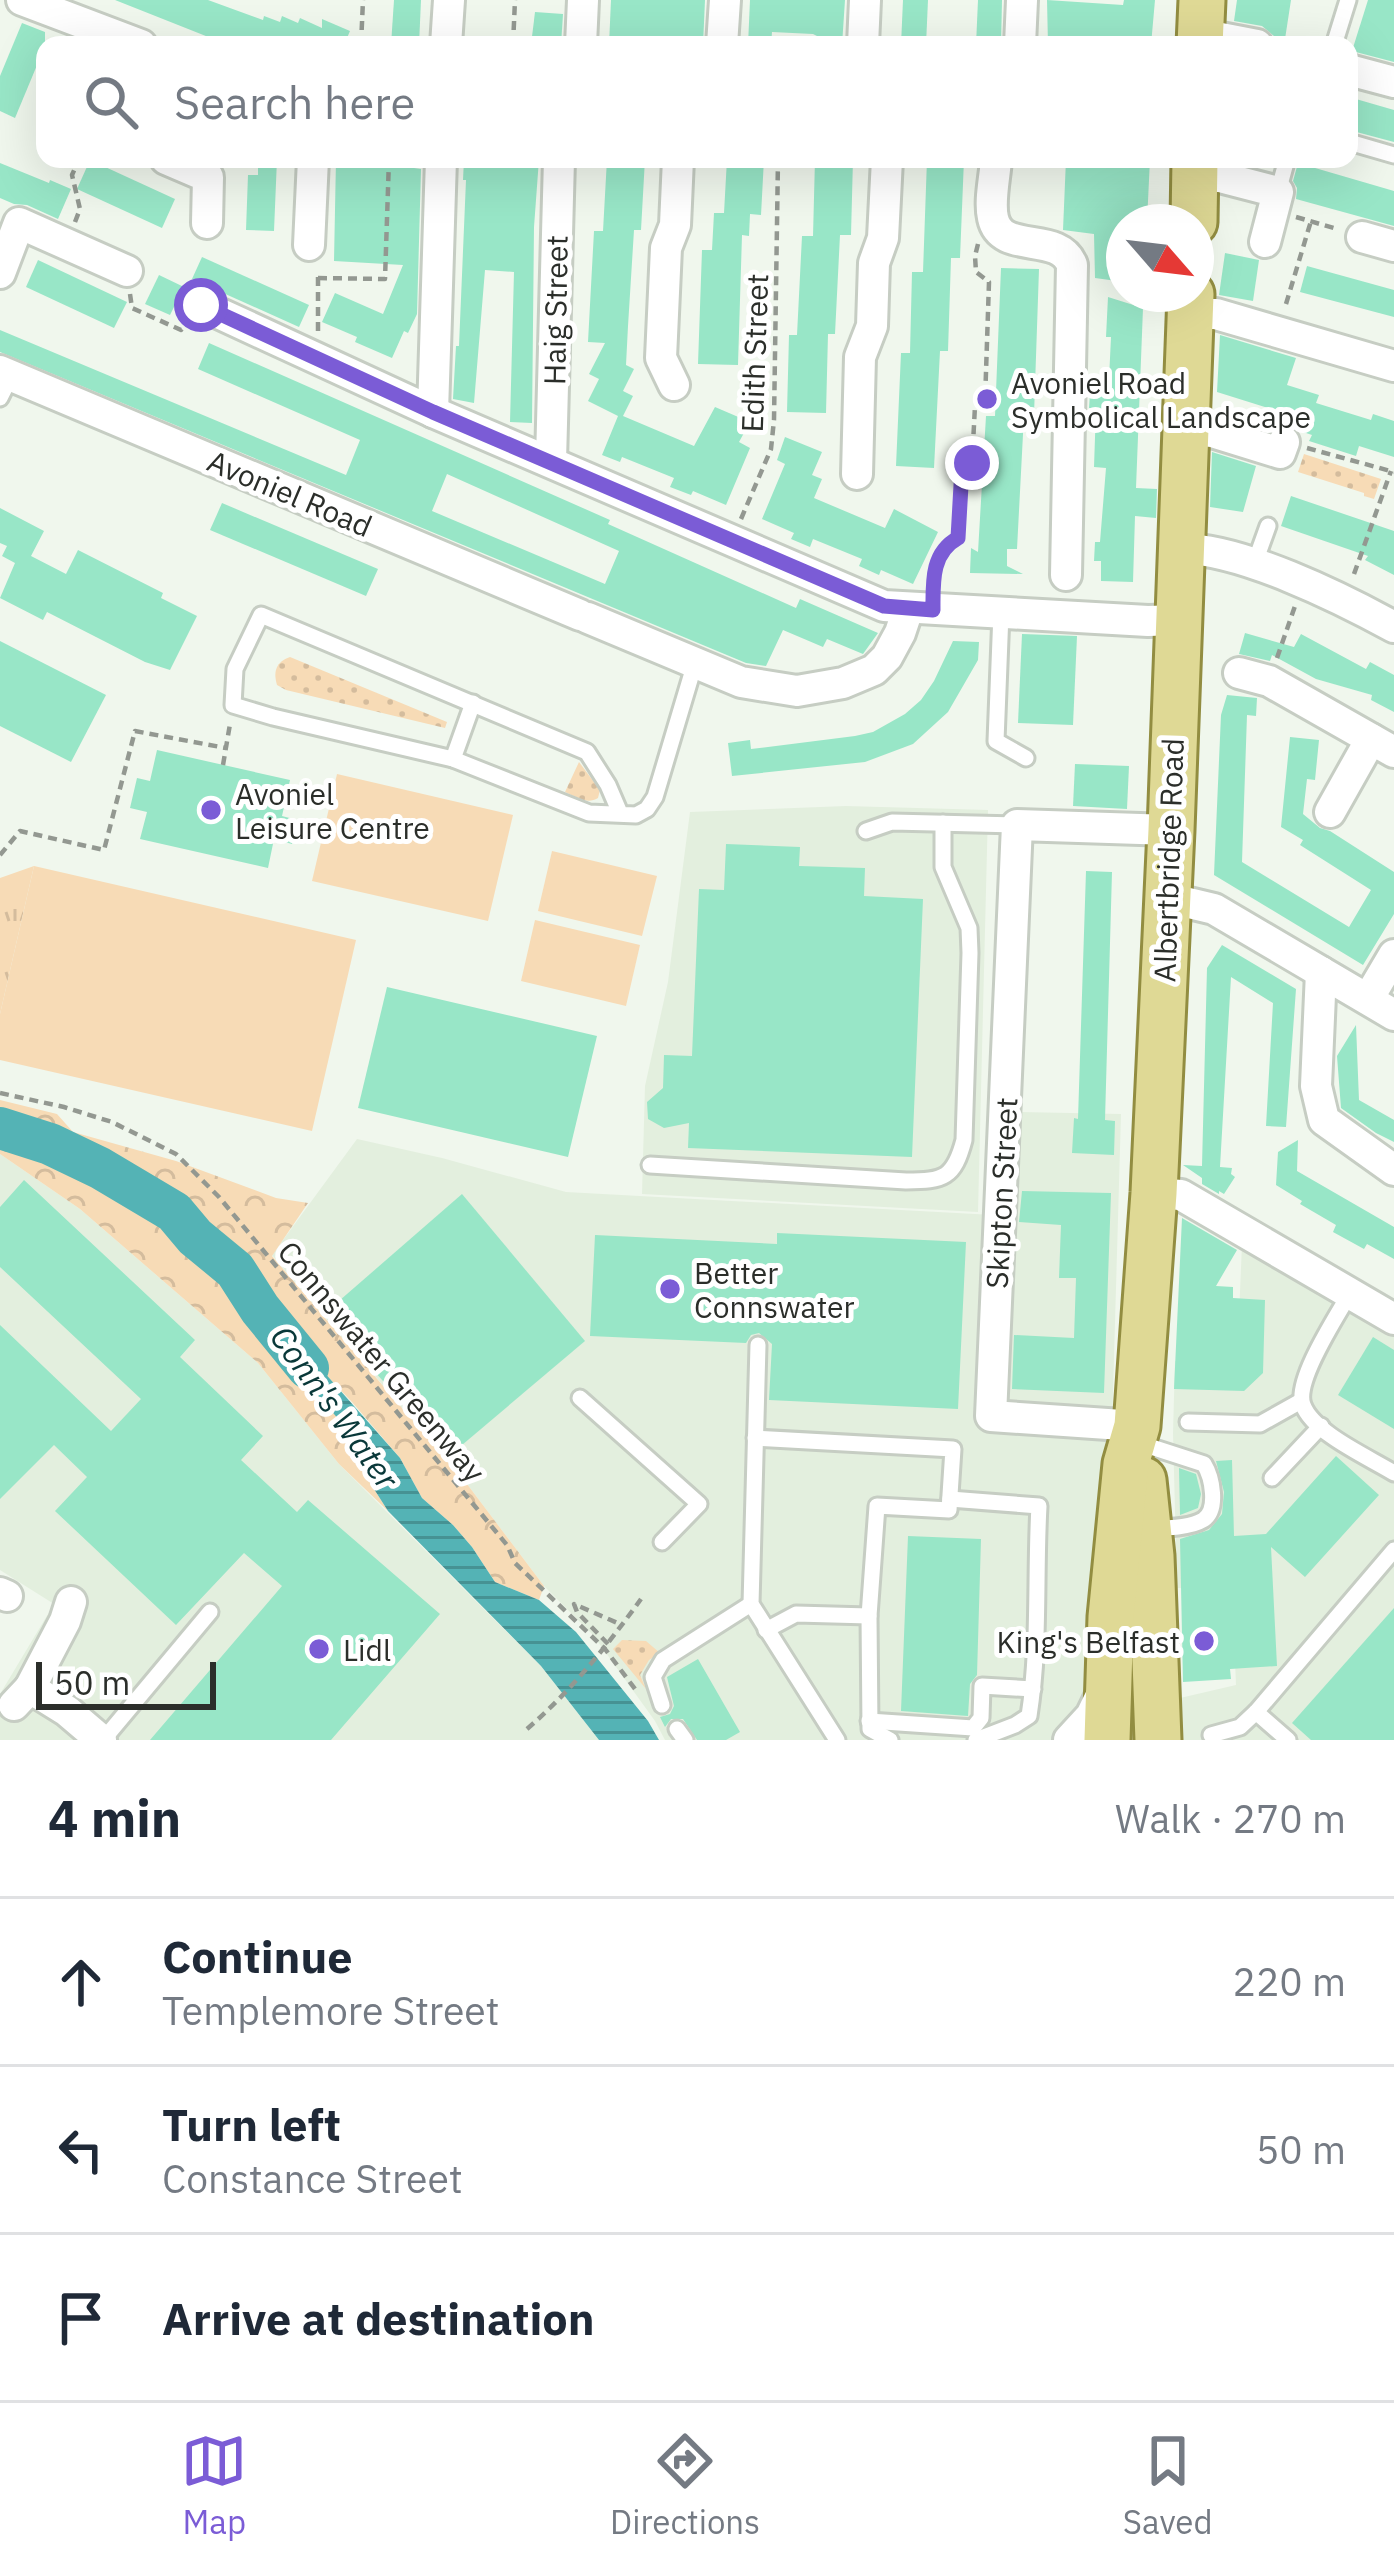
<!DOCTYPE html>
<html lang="en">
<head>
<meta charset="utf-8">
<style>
	body { margin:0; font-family:"IBM Plex Sans",sans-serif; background:#f6f6f7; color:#1f2937 }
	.compass { position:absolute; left:1106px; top:204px; width:108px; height:108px; border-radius:50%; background:#fff; box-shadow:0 12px 48px #0002; rotate:118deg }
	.scale { position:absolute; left:36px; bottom:30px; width:180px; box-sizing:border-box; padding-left:12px; border:6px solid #2b2e2a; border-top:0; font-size:33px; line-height:42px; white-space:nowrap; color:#2b2e2a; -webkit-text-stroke:9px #fff; paint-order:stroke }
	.stop { position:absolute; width:36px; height:36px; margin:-27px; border:9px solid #7b5cd6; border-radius:50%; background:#fff }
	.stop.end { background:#7b5cd6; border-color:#fff; box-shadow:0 3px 12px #0008 }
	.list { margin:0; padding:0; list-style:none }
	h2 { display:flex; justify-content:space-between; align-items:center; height:156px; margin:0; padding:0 48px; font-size:51px }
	h2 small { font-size:39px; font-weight:400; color:#747a83 }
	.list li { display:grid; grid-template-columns:78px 1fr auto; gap:36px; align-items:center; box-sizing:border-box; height:168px; padding:0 48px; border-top:3px solid #e0e1e3 }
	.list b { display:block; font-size:45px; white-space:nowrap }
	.list p { margin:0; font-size:39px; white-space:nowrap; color:#747a83 }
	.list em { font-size:39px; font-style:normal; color:#747a83 }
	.icon { flex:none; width:66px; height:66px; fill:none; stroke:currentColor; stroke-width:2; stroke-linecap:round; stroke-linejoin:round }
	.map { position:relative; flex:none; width:1394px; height:1740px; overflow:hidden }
	.search { position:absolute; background:#fff; box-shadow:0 12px 48px #0002; left:36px; right:36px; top:36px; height:132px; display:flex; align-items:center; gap:30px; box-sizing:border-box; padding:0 42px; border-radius:24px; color:#747a83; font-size:45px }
	.sheet { height:660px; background:#fff }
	nav { display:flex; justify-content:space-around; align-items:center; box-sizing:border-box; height:168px; border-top:3px solid #e0e1e3; background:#fff; font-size:33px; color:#747a83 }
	nav a { display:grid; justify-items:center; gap:6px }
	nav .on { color:#7b5cd6 }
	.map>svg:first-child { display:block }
	.built { fill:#e3efde }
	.grass { fill:url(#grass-dots) }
	.forest { fill:url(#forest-crowns) }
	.park { fill:url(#park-tufts) }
	.pitch { fill:#f7dbb6 }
	.water { fill:url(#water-rules) }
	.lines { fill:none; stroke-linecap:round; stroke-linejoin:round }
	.river { stroke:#54b3b5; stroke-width:42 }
	.building { fill:#98e6c7; fill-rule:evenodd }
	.lane-casing { stroke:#c6cdc3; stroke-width:21 }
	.street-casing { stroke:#c6cdc3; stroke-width:36 }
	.primary-casing { stroke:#928d41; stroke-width:51 }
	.path { stroke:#939891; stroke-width:4.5; stroke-dasharray:9 6; stroke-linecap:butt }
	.lane { stroke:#fff; stroke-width:15 }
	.street { stroke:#fff; stroke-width:30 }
	.primary { stroke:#dfd995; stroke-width:45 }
	.route { stroke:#7b5cd6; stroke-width:15 }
	.poi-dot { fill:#7b5cd6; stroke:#fff; stroke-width:4.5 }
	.labels { text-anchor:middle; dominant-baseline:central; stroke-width:10; stroke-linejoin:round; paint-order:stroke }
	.street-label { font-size:30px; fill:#2b2e2a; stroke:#fff }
	.poi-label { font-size:30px; fill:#2b2e2a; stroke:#fff; text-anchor:start }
	.water-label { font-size:33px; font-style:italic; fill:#093839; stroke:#fff }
</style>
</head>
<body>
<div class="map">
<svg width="1394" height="1740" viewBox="0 0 1394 1740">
	<defs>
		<pattern id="grass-dots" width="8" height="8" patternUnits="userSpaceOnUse" patternTransform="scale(3)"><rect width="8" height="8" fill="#f7dbb6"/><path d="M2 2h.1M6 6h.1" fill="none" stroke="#d4bc9d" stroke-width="1.8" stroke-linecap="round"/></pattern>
		<pattern id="forest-crowns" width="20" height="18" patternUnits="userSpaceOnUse" patternTransform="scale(3)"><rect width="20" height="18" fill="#f7dbb6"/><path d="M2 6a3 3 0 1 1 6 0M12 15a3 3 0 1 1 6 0" fill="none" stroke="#d4bc9d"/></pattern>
		<pattern id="park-tufts" width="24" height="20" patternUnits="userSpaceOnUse" patternTransform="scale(3)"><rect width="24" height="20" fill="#f7dbb6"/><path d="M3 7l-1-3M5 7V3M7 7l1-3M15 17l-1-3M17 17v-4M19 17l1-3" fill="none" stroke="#d4bc9d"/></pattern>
		<pattern id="water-rules" width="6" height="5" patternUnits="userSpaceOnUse" patternTransform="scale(3)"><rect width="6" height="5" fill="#54b3b5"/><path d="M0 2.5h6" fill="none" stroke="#469293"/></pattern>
	</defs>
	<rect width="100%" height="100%" fill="#f0f7ed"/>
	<g class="built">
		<path d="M846 806 988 810 978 1212 642 1194 645 1086 668 982 690 812Z"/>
		<path d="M1020 1112 1121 1114 1103 1740H665L655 1721 593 1635 544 1586 467 1484 272 1255 357 1139 442 1158 566 1192 1012 1216Z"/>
		<path d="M0 1154 80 1209 258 1363 339 1464 541 1666 599 1740H0V1694L54 1604 0 1570Z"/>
		<path d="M1242 1244 1394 1314V1740H1182L1180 1698 1236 1685 1232 1589 1177 1588 1173 1433 1175 1361 1237 1364Z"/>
	</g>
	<g class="grass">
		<path d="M1304 454 1381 479 1374 499 1364 496V493L1298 472Z"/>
		<path d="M290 657 447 722 445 728 286 690 277 685C273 671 276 662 290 657Z"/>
		<path d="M579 762 600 790 598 798C587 805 577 797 565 792Z"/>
		<path d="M622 1640 646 1641 660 1653 649 1660 640 1675 646 1689 613 1649Z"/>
	</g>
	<path class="forest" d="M0 1100 57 1114 73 1132 176 1161 276 1198 308 1203 272 1256 467 1484 544 1586 539 1600 495 1582 472 1547 453 1525 422 1498 400 1458 352 1402 323 1372 275 1345 354 1437 366 1458 368 1474 374 1489 388 1511 339 1464 258 1363 80 1209 0 1154Z"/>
	<path class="park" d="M34 866 0 1014V878Z"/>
	<g class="pitch">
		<path d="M337 774 513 815 488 921 312 881Z"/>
		<path d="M552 851 657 876 642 936 538 911Z"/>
		<path d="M34 866 356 940 312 1131 0 1060V1014Z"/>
		<path d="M535 920 640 945 626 1006 521 981Z"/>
	</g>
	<path class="water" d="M275 1323 292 1336 400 1458 422 1498 453 1525 472 1547 495 1582 539 1600 576 1632 648 1721 659 1740H599L541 1666 388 1511 374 1489 368 1474 366 1458 354 1437 274 1345Z"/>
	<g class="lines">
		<path class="river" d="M0 1128 50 1144 100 1168 174 1212 195 1237 235 1270 260 1309 308 1368"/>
	</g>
	<g class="building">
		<path d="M115 0H208L263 20 264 16 280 22 282 16 298 23 300 18 322 28V19L350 31 347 38 363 45H249L228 37 226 44Z"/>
		<path d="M394 0H421L419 45H391Z"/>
		<path d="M611 0H705L703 45H609Z"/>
		<path d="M750 0H845L842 45H816L817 36 813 34 772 32 771 45H748Z"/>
		<path d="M903 0H928L926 45H901Z"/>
		<path d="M978 0H1002L1001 45H976Z"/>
		<path d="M1047 0 1123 5 1124 0H1155L1151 45H1048Z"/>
		<path d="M1237 0H1291L1285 39 1274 36 1262 26 1234 21Z"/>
		<path d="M1368 0H1394V62L1352 51Z"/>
		<path d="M535 12 563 14 561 45H531Z"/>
		<path d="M22 23 45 32V46L15 118 0 111V76Z"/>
		<path d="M1349 97 1394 110V142L1349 130Z"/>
		<path d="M258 159H277L274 231 246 230 248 175H258Z"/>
		<path d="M336 159H415L414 168 421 169 417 314 408 333 404 331 392 358 355 342 357 337 322 322 335 293 383 314 403 265 334 261Z"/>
		<path d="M464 159H539L534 227 532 423 510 422 514 272 485 270 474 403 453 399 456 346H459L466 180H463Z"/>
		<path d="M607 159H645L641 230H634L628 326 626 365 634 369 623 391 633 396 623 416 694 446 715 407 750 422 739 442 750 448 726 505 693 491 691 495 670 487 674 478 622 457 620 462 602 455 618 416 588 401 599 379 589 374 605 343 588 342 594 231H603Z"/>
		<path d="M727 159H764L761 215 750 214 749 236 742 235 738 365 698 364 702 250H712L714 213H724Z"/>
		<path d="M815 159H853L851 235H840L835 334H828L826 413 787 412 789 335H797L802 236H813Z"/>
		<path d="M927 159H964L960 258H951L948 351H940L934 468 896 466 901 353H910L912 272H923Z"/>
		<path d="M1066 159H1150L1147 222H1124V282L1095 278 1094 234 1063 230Z"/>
		<path d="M90 160 175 199 162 228 77 189Z"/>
		<path d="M0 163 49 183 50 180 71 189 58 219 27 205 14 204 0 198Z"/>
		<path d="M1298 163 1394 191V226L1296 199 1297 188 1293 181Z"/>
		<path d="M1225 253 1259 260 1253 301 1219 295Z"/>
		<path d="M202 257 309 305 299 327 192 279Z"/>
		<path d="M38 260 127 302 114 328 26 287Z"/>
		<path d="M1307 266 1394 290V317L1300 292Z"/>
		<path d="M1001 268 1039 269 1034 415H1024L1017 549H1007V566L1023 574 970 573 971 548 978 552 986 416H995Z"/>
		<path d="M159 275 184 287 170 315 145 304Z"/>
		<path d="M1108 297 1143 308 1136 488 1157 489 1156 518 1135 516 1133 582 1101 581V561H1094L1095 542H1100L1106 468 1094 467 1096 408H1089L1091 379H1109L1111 337H1106Z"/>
		<path d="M0 330 346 475 360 440 198 369 209 343 610 520 608 524 796 608 800 599 878 633 863 654 827 639 823 647 783 630 766 666 746 663 0 352ZM447 474 619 551 605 584 432 511Z"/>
		<path d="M1220 335 1296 358 1287 385 1319 395 1316 403 1371 420 1373 414 1394 421V457L1359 446 1356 456 1309 441 1312 435 1300 431 1292 424 1281 423 1284 413 1217 392Z"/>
		<path d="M785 437 822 452 812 475 822 479 814 498 885 528 894 509 938 532 913 584 881 570 879 575 859 566 862 559 813 539 810 547 791 539 794 533 762 519 785 464 777 460Z"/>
		<path d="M1212 452 1256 466 1243 512 1210 507Z"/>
		<path d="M1291 496 1394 531V575L1365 560 1368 556 1281 526Z"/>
		<path d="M222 503 378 569 366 596 210 530Z"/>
		<path d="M0 508 44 531 31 556 66 574 78 550 163 593 161 598 197 616 170 670 145 662 47 612 43 620 0 598 15 563 2 556 7 546 0 543Z"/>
		<path d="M1245 633 1294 647 1301 634 1366 669 1370 662 1394 675V712L1371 700 1372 695 1316 679 1272 655 1270 661 1239 654Z"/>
		<path d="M1022 634 1077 636 1073 725 1018 723Z"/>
		<path d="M0 641 106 695 71 762 0 726Z"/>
		<path d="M953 641 979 642 978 660 948 712 913 744 865 762 732 776 728 743 750 740 751 749 855 736 873 732 905 714 921 700 934 681Z"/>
		<path d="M1227 695 1257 698 1256 716 1247 715 1242 862 1349 927 1371 890 1300 845 1303 840 1281 827 1290 737 1319 740 1315 780 1307 779 1303 814 1320 828 1330 831 1394 872V914L1363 965 1214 875 1221 715Z"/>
		<path d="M157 750 290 780 282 816 297 820 292 844 274 839 268 868 140 839 147 812 130 808 137 778 150 781Z"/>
		<path d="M1075 764 1129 766 1127 809 1073 806Z"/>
		<path d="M726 844 800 847 799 866 865 868 864 896 923 899 912 1157 688 1148 689 1123 664 1128 648 1119 647 1102 663 1088 664 1055 692 1056 699 889 724 890Z"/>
		<path d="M1086 871 1112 872 1105 1120 1115 1121 1114 1155 1072 1153 1074 1118 1078 1119Z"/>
		<path d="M1222 945 1296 989 1286 1127 1266 1126 1273 1003 1231 977 1220 1167 1232 1168 1231 1174 1235 1177 1224 1194 1219 1191V1194L1202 1184V1178L1183 1165 1202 1166 1207 968Z"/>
		<path d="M387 987 597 1036 568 1157 358 1108Z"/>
		<path d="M1356 1025 1359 1100 1394 1120V1142L1376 1133 1341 1108 1337 1056Z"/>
		<path d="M1298 1140 1297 1171 1394 1227V1259L1367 1244 1364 1249 1333 1232 1336 1225 1300 1204 1302 1201 1276 1185 1278 1152Z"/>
		<path d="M24 1180 195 1340 180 1357 263 1436 241 1460 297 1512 308 1500 440 1614 331 1740H150L282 1586 244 1553 176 1625 55 1511 87 1477 54 1445 0 1499V1325L111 1431 141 1399 0 1267V1207Z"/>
		<path d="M1022 1191 1111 1193 1104 1393 1012 1389 1014 1335 1074 1338 1076 1278H1059L1061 1225 1019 1222Z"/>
		<path d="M462 1194 585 1341 449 1456 324 1314Z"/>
		<path d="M1182 1218 1237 1250 1216 1286 1233 1287V1298L1265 1300 1263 1373 1244 1391 1174 1389Z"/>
		<path d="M777 1233 966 1242 958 1409 769 1400 772 1344 759 1333 751 1335 746 1343 590 1336 595 1235 777 1244Z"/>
		<path d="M1373 1337 1394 1350V1429L1338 1395Z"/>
		<path d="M1336 1456 1379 1495 1305 1577 1271 1547 1277 1666 1230 1669 1231 1679 1183 1682 1180 1539 1209 1530 1222 1514 1224 1492 1216 1461 1232 1460 1234 1536 1266 1534Z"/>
		<path d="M1179 1468 1196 1474 1201 1494 1198 1508 1180 1515Z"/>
		<path d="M908 1536 981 1539 977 1675 970 1684 968 1716 901 1711Z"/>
		<path d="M1394 1608V1740H1311L1292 1723Z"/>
		<path d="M698 1659 740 1732 726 1740H697L683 1719H671L665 1727 660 1717 670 1714 674 1706 667 1677Z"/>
	</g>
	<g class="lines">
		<defs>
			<g id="lane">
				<path d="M1334 45 1348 0"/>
				<path d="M1349 142 1394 155"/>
				<path d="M1278 192 1287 159"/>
				<path d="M0 398 11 376"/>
				<path d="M1254 565 1268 526"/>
				<path d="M1001 613 996 741 1026 758"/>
				<path d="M453 759 473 703"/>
				<path d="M620 813 608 785 587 752 261 615 235 669 233 705 273 717 453 759 589 813 636 815 647 809 655 797 695 663"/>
				<path d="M866 831 892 822 1017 825"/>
				<path d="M650 1165 906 1181C944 1181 954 1178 964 1140L970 953 969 928 943 867V823"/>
				<path d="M1350 1293C1337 1316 1294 1381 1303 1405 1313 1433 1370 1458 1394 1473"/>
				<path d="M758 1345 751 1604 837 1740"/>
				<path d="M580 1398 699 1504 662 1542"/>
				<path d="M1188 1422 1260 1424 1301 1401"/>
				<path d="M755 1438 953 1449 949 1510 877 1506 869 1616 870 1729 890 1740"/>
				<path d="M1136 1442 1204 1464C1212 1477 1219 1510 1203 1520 1190 1528 1166 1528 1152 1528"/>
				<path d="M1272 1478 1321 1426"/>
				<path d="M950 1499 1039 1506C1035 1577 1040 1646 1029 1716L1015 1725 976 1740"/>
				<path d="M766 1630 796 1614 869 1616"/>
				<path d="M662 1705 653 1677 663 1660 751 1604"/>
				<path d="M1256 1712 1288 1740"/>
				<path d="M869 1721 973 1728 981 1718 982 1686 1033 1689"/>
				<path d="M677 1729 685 1740"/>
				<path d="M1211 1735 1240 1727 1256 1712 1394 1550"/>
				<path d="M103 1740 210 1612"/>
			</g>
			<g id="street">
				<path d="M22 0 141 45"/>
				<path d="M1200 34 1257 45"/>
				<path d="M446 45 449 0"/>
				<path d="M581 45 583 0"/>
				<path d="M722 45 725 0"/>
				<path d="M863 45 865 0"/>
				<path d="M1020 45 1022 0"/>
				<path d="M1349 70 1394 82"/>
				<path d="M166 159 208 177 207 223"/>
				<path d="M996 159C995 177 989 201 993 218 1001 256 1059 230 1072 265L1066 575"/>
				<path d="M1196 177H1220L1278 192 1265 242"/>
				<path d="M1362 237 1394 246"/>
				<path d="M309 245 313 159"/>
				<path d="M0 273 19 223 127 271"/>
				<path d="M201 305 433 412 884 606 1148 621 1179 620"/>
				<path d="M1190 314H1216L1394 366"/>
				<path d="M0 371 580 615"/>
				<path d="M674 385 661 358 666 248 675 225 678 159"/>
				<path d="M433 412 441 159"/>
				<path d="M1185 429 1212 432 1280 453 1284 442"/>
				<path d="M551 461 559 159"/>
				<path d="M857 474 860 357 872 326 874 263 883 238 887 159"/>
				<path d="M1181 549C1240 548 1341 598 1394 627"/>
				<path d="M588 618 741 682 797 691 843 683 874 670 887 657 900 633 908 609"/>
				<path d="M1239 673 1269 681 1394 752"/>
				<path d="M1330 812 1371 739"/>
				<path d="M1168 898 1214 909 1394 1015"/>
				<path d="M1321 972 1316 1086 1324 1120 1394 1170"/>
				<path d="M1368 999 1394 955"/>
				<path d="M1154 1193 1181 1195 1394 1319"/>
				<path d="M1137 1426 991 1416 1017 825 1171 830"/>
				<path d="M0 1593 7 1596"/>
				<path d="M30 1688 65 1621 71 1602"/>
				<path d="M14 1705 30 1688 67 1711 101 1740"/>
				<path d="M1069 1740 1091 1716 1103 1691"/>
			</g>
			<g id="primary">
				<path d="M1200 45 1202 0"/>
				<path d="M1194 222 1195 159"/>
				<path d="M1143 1480 1151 1556 1158 1740"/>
				<path d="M1107 1740 1111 1617 1126 1464 1137 1426 1154 1193 1171 830 1191 294"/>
			</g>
		</defs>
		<use href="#lane" class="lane-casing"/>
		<use href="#street" class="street-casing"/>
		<use href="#primary" class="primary-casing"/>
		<g class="path">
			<path d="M361 45 363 0"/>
			<path d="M513 45 515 0"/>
			<path d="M1296 217 1337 229"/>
			<path d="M75 222 80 209 72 175 79 159"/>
			<path d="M318 278 385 279 389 159"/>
			<path d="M130 294 132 308 181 330 184 325"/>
			<path d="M1286 304 1311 221"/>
			<path d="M318 331V277"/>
			<path d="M1307 448 1394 472"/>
			<path d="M741 519 771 449 774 420 778 159"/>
			<path d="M1354 574 1391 471"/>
			<path d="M933 584C934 564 941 548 958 538L962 468 972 463 975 406 985 402 989 282 976 272 975 256 978 244"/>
			<path d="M1277 658 1295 606"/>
			<path d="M223 765 230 724"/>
			<path d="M0 855 20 831 104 850 135 731 226 748"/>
			<path d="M0 1093 64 1107 112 1122 176 1154 219 1197 507 1545 515 1563 605 1649 635 1689"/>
			<path d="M608 1644 577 1612 574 1604 622 1625"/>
			<path d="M527 1729C571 1691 607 1646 641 1599"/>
		</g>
		<use href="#lane" class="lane"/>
		<use href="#street" class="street"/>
		<use href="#primary" class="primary"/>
	</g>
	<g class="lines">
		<path class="route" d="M201 305 433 412 884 606 933 610C933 582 931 553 958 538L962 468 972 463"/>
	</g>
	<g class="poi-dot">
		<circle cx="987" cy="399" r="12"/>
		<circle cx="211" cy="810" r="12"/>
		<circle cx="670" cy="1289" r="12"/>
		<circle cx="1204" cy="1641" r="12"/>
		<circle cx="319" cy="1649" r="12"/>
	</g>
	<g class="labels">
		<g class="street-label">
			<text transform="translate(555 310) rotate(-89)">Haig Street</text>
			<text transform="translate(754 353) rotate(-88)">Edith Street</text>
			<text transform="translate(290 493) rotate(23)">Avoniel Road</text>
			<text transform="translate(1168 860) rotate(-88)">Albertbridge Road</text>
			<text transform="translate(1001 1193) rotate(-87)">Skipton Street</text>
			<text transform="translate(382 1361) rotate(50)">Connswater Greenway</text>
		</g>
		<g class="poi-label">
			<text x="1011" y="382">Avoniel Road<tspan x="1011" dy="34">Symbolical Landscape</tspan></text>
			<text x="235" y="793">Avoniel<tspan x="235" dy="34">Leisure Centre</tspan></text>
			<text x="694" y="1272">Better<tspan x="694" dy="34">Connswater</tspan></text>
			<text x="1180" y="1641" text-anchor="end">King's Belfast</text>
			<text x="343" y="1649">Lidl</text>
		</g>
		<g class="water-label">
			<text transform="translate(335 1407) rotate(54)">Conn's Water</text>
		</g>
	</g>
</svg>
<svg class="compass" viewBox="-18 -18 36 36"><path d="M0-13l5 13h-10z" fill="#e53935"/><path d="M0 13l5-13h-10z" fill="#747a83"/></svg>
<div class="scale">50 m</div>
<div class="stop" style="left:201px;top:305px"></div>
<div class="stop end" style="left:972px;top:463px"></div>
<div class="search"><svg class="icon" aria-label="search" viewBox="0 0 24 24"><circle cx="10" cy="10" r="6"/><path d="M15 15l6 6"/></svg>Search here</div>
</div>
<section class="sheet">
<h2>4 min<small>Walk · 270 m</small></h2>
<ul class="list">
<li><svg class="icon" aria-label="ahead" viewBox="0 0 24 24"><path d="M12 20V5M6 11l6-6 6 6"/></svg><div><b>Continue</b><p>Templemore Street</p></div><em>220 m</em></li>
<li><svg class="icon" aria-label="left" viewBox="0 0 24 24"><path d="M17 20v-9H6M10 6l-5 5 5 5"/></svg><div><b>Turn left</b><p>Constance Street</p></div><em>50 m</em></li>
<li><svg class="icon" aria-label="arrive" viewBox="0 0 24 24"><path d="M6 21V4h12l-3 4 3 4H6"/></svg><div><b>Arrive at destination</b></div></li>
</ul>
</section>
<nav>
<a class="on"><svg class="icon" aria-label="map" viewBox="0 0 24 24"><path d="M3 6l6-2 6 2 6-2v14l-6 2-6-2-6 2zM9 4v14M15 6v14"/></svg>Map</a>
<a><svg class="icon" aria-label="directions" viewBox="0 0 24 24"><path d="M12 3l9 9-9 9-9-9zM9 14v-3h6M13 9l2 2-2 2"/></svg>Directions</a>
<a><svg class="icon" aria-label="saved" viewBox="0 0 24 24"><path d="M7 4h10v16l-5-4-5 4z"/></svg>Saved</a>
</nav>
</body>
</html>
